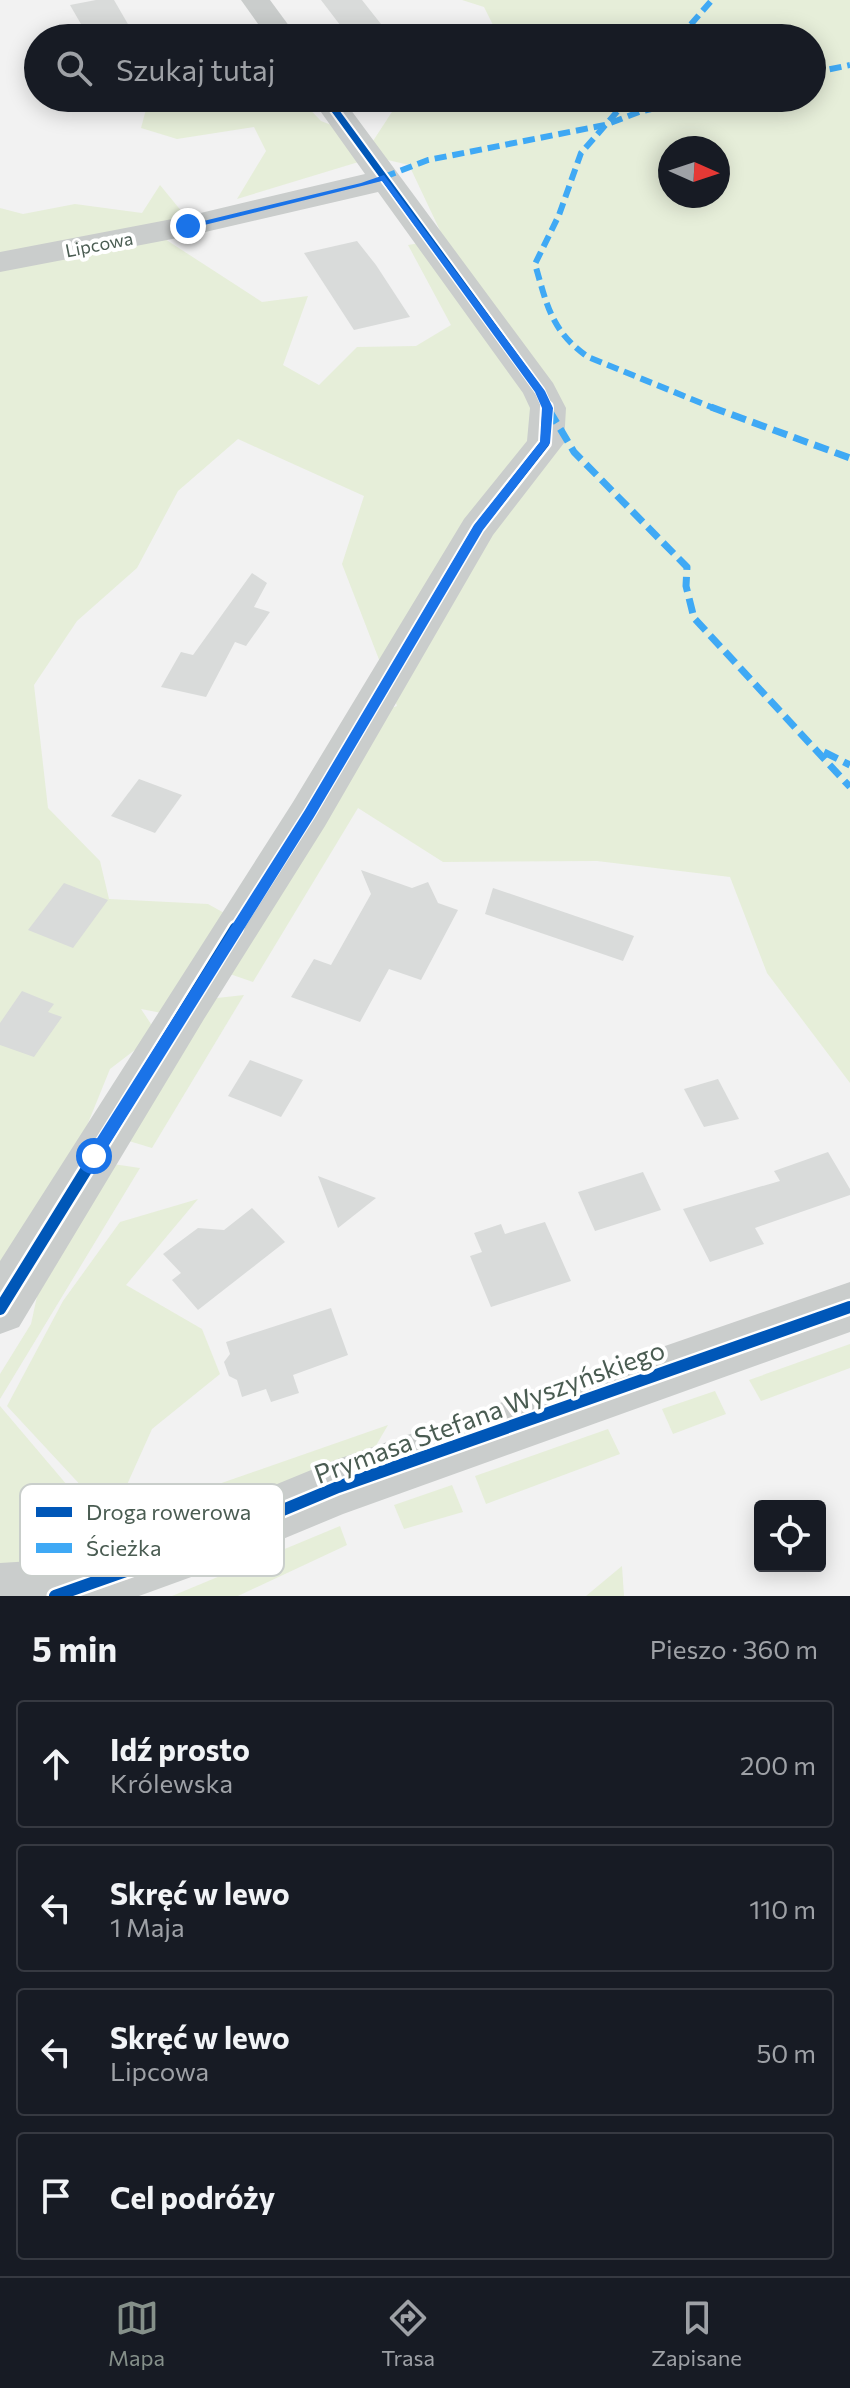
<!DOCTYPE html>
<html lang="pl">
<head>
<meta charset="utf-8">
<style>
	body { margin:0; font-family:Commissioner,sans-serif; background:#242831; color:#f1f3f6 }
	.controls { position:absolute; right:24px; bottom:24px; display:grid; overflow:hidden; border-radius:8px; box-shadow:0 4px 20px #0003 }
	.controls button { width:72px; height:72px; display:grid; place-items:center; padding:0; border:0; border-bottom:2px solid #363941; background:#171b24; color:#f1f3f6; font:40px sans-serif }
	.compass { position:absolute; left:658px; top:136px; width:72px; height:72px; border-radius:50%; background:#171b24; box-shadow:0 4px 20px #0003; rotate:93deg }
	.stop { position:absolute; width:24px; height:24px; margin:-18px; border:6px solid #1a73e8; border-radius:50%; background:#fff }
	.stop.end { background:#1a73e8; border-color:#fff; box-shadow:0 2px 8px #0008 }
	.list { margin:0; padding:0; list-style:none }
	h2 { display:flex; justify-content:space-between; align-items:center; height:104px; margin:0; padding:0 32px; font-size:34px }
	h2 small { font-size:26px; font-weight:400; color:#9ea1a6 }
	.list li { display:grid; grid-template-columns:52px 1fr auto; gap:24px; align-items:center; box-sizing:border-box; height:128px; margin:0 16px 16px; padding:0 16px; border:2px solid #363941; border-radius:8px }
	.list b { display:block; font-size:30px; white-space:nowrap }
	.list p { margin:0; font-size:26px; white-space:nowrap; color:#9ea1a6 }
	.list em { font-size:26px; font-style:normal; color:#9ea1a6 }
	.icon { flex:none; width:44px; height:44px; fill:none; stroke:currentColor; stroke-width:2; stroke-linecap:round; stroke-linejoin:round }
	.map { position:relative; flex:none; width:850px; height:1596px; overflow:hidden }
	.search { position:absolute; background:#171b24; box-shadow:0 4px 20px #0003; left:24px; right:24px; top:24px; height:88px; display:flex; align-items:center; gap:20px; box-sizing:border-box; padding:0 28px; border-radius:44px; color:#9ea1a6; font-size:30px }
	.sheet { height:680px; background:#171b24 }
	nav { display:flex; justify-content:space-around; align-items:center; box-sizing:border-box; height:112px; border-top:2px solid #363941; background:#171b24; font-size:22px; color:#9ea1a6 }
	nav a { display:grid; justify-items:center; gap:4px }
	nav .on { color:#85908a }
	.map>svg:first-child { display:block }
	.green { fill:#e6eed9; fill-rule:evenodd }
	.building { fill:#d9dbda }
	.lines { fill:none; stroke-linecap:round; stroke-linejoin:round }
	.minor { fill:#cacdcc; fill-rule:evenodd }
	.quiet-far1 { stroke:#3fa9f5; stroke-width:6; stroke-dasharray:12 6; stroke-linecap:butt }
	.quiet { stroke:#3fa9f5; stroke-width:7; stroke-dasharray:15 7; stroke-linecap:butt }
	.cycleway-far2-casing { stroke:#fff; stroke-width:11 }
	.cycleway-far1-casing { stroke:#fff; stroke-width:14 }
	.cycleway-casing { stroke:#fff; stroke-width:17 }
	.cycleway-far2 { stroke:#0057b8; stroke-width:7 }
	.cycleway-far1 { stroke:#0057b8; stroke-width:9 }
	.cycleway { stroke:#0057b8; stroke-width:12 }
	.route { fill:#1a73e8 }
	.labels { text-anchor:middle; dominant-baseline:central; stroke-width:8; stroke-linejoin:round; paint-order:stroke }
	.far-street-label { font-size:18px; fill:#4a5c52; stroke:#fff }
	.near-street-label { font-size:26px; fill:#4a5c52; stroke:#fff }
	.key { fill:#fff; stroke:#c9cecb; stroke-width:2 }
	.key-label { font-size:22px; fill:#4a5c52 }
</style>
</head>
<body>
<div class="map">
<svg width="850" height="1596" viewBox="0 0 850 1596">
	<rect width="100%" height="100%" fill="#f2f2f2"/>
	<g class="green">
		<path d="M462 0H850V1083L767 973 730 877 597 861 443 862 358 808 253 982 227 973 382 711 397 706 342 564 364 496 238 439 178 491 137 568 77 621 34 685 48 808 100 861 109 899 208 904 235 919 172 1015 141 1009 157 1033 110 1069 84 1133 0 1273V208L23 214 75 204 142 213 160 185 187 218 148 228 262 302 308 296 283 365 319 385 357 347 416 346 451 325 408 245 444 239 409 165 375 157 237 199 266 151 254 127 177 139 141 128 149 98H299L321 121 373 141 401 98H812V38H483L495 29 484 7ZM670 148H718V196H670Z"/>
		<path d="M244 995 152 1148 119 1138 208 999Z"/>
		<path d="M106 1163 140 1168 0 1399V1374L31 1324 41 1278Z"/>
		<path d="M198 1199 126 1285 202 1329 220 1374 152 1429 121 1498 99 1505 7 1406 63 1301 120 1222Z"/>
		<path d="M850 1344V1368L761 1401 749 1380Z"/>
		<path d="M715 1391 726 1414 673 1434 662 1409Z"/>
		<path d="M0 1406 101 1525 388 1425 374 1449 112 1550 52 1563 0 1567Z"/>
		<path d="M608 1429 620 1454 486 1504 475 1476Z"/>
		<path d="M452 1485 463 1512 404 1529 394 1505Z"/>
		<path d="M340 1526 347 1545 238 1596H172Z"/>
		<path d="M622 1566 624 1596H586Z"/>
	</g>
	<g class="building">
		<path d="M96 0H114L136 38H89L70 5Z"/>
		<path d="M321 0H362L392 38H350Z"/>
		<path d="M357 241 376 265 410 317 354 330 304 253Z"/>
		<path d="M252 573 267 583 254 607 270 612 246 646 235 642 206 697 161 687 181 652 193 655Z"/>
		<path d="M139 779 182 795 155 833 111 816Z"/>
		<path d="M361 870 412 888 428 882 438 903 458 910 421 980 389 969 360 1022 291 997 314 959 331 965 371 894Z"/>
		<path d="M64 883 108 900 73 948 28 930Z"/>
		<path d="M493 888 634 936 623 961 485 914Z"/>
		<path d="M22 991 54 1004 48 1012 62 1017 34 1057 0 1045V1023Z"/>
		<path d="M250 1060 303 1080 281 1117 228 1096Z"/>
		<path d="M718 1079 739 1119 704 1127 684 1089Z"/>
		<path d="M828 1152 850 1189V1195L755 1228 764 1244 710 1262 683 1209 780 1181 774 1171Z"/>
		<path d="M643 1172 661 1210 595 1231 578 1192Z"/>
		<path d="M318 1176 376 1198 338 1228Z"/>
		<path d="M252 1208 285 1242 198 1310 172 1280 181 1273 163 1254 198 1228 224 1230Z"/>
		<path d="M545 1222 571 1281 491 1307 470 1256 482 1252 474 1233 501 1224 505 1234Z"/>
		<path d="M331 1308 348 1355 293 1375 299 1393 271 1402 266 1389 242 1397 237 1380 229 1376 224 1362 230 1354 226 1342Z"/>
	</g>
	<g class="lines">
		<g class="minor">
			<path d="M241 0H270L298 38H268Z"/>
			<path d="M311 98H342L553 383 566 408 564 443 493 535 325 826 204 1019 19 1327 0 1334V1261L293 802 464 519 527 441 530 408 523 393 378 192 188 236 0 272V252L188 216 365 174Z"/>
			<path d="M850 1282V1332L343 1514 194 1576 139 1596H0V1563L80 1558 194 1518 338 1459Z"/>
		</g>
		<g class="quiet-far1">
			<path d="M679 38 712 0"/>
			<path d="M812 73 850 65"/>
			<path d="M629 98 581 153 559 215 535 264C547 305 551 331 588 357L716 409"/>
			<path d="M384 177 428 160 605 125 639 112 697 98"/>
		</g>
		<g class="quiet">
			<path d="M711 407 850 458"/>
			<path d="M549 410 574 452 687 567 686 586 694 618 850 787"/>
			<path d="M824 752 850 765"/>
		</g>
		<defs>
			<path id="cycleway-far2" d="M326 98 540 391 548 409"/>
			<path id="cycleway-far1" d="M235 930 309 814 478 528 545 443 547 407"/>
			<g id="cycleway">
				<path d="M0 1309 236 928"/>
				<path d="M55 1596 194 1547 338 1487 850 1307"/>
			</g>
		</defs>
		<use href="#cycleway-far2" class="cycleway-far2-casing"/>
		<use href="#cycleway-far1" class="cycleway-far1-casing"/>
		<use href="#cycleway" class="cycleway-casing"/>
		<use href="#cycleway-far2" class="cycleway-far2"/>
		<use href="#cycleway-far1" class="cycleway-far1"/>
		<use href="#cycleway" class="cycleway"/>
	</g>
	<path class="route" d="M384 175 545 391 553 408 550 443 483 530 314 817 99 1161 94 1163 86 1156 89 1151 305 810 474 525 540 442 542 408 535 392 382 181 188 229 183 226 361 183Z"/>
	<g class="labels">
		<g class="far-street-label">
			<text transform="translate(99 244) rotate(-11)">Lipcowa</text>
		</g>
		<g class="near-street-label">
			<text transform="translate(489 1411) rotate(-20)">Prymasa Stefana Wyszyńskiego</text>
		</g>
	</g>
	<rect x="20" y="1484" width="264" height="92" rx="12" class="key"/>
	<rect x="36" y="1507" width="36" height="10" fill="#0057b8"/>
	<rect x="36" y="1543" width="36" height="10" fill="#3fa9f5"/>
	<g class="key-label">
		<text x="86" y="1520">Droga rowerowa</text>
		<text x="86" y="1556">Ścieżka</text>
	</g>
</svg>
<div class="controls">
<button><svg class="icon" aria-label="locate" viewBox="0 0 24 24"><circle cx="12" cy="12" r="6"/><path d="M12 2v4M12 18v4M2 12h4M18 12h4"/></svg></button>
</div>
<svg class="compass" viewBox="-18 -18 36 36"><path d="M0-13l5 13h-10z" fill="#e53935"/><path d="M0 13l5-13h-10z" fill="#9ea1a6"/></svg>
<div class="stop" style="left:94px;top:1156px"></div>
<div class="stop end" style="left:188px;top:226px"></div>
<div class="search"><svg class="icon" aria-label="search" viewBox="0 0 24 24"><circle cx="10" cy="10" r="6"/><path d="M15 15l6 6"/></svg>Szukaj tutaj</div>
</div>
<section class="sheet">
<h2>5 min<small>Pieszo · 360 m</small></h2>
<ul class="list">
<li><svg class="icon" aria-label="ahead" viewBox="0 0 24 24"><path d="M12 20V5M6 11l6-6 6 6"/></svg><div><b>Idź prosto</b><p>Królewska</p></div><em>200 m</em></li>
<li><svg class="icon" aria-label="left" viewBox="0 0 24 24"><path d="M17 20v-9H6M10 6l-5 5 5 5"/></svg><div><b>Skręć w lewo</b><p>1 Maja</p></div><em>110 m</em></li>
<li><svg class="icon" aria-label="left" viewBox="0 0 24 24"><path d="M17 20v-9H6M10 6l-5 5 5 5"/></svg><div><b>Skręć w lewo</b><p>Lipcowa</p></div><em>50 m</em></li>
<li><svg class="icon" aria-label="arrive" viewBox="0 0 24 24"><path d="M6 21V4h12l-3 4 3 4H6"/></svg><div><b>Cel podróży</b></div></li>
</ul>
</section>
<nav>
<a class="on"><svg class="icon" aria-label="map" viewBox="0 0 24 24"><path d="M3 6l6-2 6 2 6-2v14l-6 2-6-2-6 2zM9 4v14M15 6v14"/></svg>Mapa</a>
<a><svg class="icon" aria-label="directions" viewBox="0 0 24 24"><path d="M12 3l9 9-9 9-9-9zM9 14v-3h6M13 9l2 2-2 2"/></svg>Trasa</a>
<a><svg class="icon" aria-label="saved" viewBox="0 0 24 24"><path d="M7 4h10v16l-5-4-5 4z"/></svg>Zapisane</a>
</nav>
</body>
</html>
